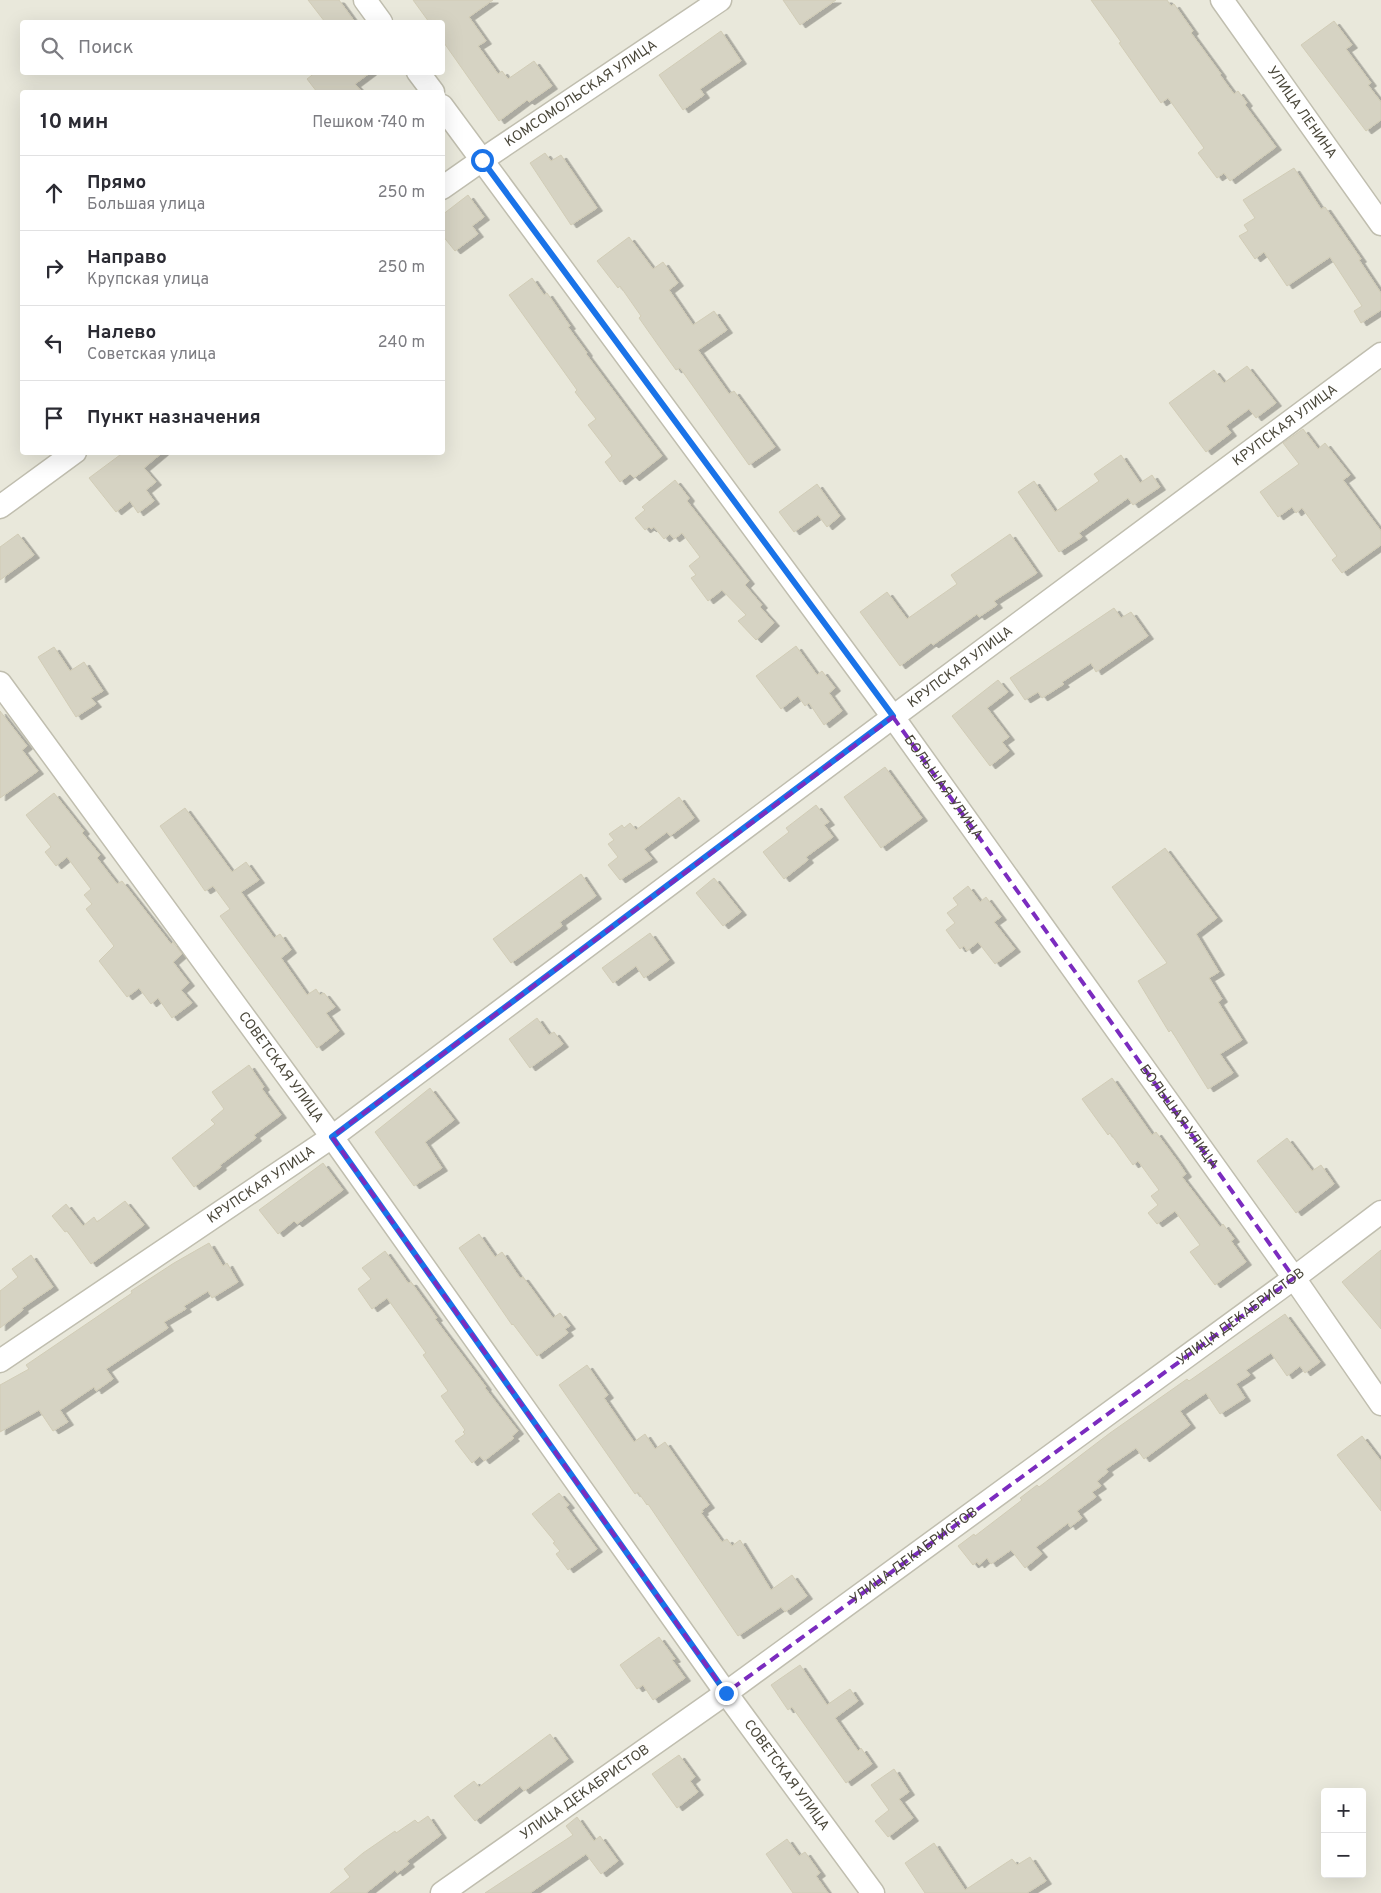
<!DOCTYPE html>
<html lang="ru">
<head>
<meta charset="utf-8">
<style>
	body { margin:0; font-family:Overpass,sans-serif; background:#f2f2f3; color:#2b2b33 }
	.controls { position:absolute; right:15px; bottom:15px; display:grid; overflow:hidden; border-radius:5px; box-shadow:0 5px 20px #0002 }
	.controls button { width:45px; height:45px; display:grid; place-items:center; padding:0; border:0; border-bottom:1px solid #e1e1e2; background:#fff; color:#2b2b33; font:25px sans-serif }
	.stop { position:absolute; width:15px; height:15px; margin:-11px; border:4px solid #1a73e8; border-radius:50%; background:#fff }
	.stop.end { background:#1a73e8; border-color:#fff; box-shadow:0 1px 5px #0008 }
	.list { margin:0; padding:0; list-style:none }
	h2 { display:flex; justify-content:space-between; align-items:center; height:65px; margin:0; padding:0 20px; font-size:21px }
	h2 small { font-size:16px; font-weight:400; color:#7c7c81 }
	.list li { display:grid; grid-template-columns:32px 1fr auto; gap:15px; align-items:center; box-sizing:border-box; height:75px; padding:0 20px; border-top:1px solid #e1e1e2 }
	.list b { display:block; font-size:19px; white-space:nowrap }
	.list p { margin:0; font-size:16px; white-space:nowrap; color:#7c7c81 }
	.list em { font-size:16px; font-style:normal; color:#7c7c81 }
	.icon { flex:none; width:28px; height:28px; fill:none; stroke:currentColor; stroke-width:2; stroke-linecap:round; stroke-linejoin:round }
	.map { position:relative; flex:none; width:1381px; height:1893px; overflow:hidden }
	.search { position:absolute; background:#fff; box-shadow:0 5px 20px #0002; left:20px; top:20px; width:425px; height:55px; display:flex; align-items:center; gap:12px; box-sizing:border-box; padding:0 18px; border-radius:5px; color:#7c7c81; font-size:19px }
	.panel { position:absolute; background:#fff; box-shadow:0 5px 20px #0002; left:20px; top:90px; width:425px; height:365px; border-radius:5px }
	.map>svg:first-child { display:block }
	.residential { fill:#e9e8db; fill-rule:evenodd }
	.building { fill:#d6d3c3; stroke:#d1ccb6; filter:url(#shadow) }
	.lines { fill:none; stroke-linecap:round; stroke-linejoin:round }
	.minor-casing { stroke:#c0beaf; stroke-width:25 }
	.minor { stroke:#fff; stroke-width:22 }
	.route { stroke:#1a73e8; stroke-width:6 }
	.marked { fill:none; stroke:#7b2cbf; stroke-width:4; stroke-dasharray:10 6; stroke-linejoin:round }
	.labels { text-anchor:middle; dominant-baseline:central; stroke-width:4; stroke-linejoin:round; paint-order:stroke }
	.street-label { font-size:14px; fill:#4a473a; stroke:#fff }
</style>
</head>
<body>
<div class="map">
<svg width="1381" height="1893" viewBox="0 0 1381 1893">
	<defs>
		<filter id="shadow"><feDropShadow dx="5.5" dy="3" stdDeviation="0" flood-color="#0004"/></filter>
	</defs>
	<rect width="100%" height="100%" fill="#f5f5ed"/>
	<path class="residential" d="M0 0H1381V1893H0ZM22 22H442V72H22ZM22 92H442V452H22ZM1325 1792H1362V1874H1325Z"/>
	<g class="building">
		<path d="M308 0H339L355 22H325Z"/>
		<path d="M413 0H493L469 17 486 41 478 46 498 74 502 71 508 79 534 61 552 86 529 102 527 100 499 121 442 40V22H429Z"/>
		<path d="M783 0H836L800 25Z"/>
		<path d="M1091 0H1167L1171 6 1174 4 1193 31 1191 33 1221 74 1220 75 1234 94 1238 91 1247 103 1245 105 1276 147 1230 181 1224 173 1217 178 1198 153 1204 148 1168 98 1161 103 1119 43 1121 42Z"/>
		<path d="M1334 21 1352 45 1346 49 1371 83 1368 85 1381 102V120L1366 131 1301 45Z"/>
		<path d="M721 31 741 61 700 89 704 95 683 110 659 75Z"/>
		<path d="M316 72H371L355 84 362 92H317L307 79Z"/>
		<path d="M545 153 551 161 561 155 597 208 571 225 530 163Z"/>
		<path d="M1294 168 1321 209 1325 207 1361 259 1359 260 1381 293V310L1361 323 1354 311 1362 306 1330 257 1287 286 1264 252 1255 259 1239 236 1248 231 1244 225 1255 218 1243 200Z"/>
		<path d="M468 195 484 217 472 226 478 234 455 251 442 235V215Z"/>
		<path d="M629 237 653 269 663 262 678 283 669 290 693 325 714 311 727 330 698 350 729 394 734 391 775 447 749 465 680 368 676 370 658 345 639 318 641 316 620 286 618 288 597 261Z"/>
		<path d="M532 278 544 295 547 293 570 326 568 327 587 353 586 354 662 456 634 478 630 474 620 482 605 462 612 456 588 425 596 419 575 392 577 390 509 295Z"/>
		<path d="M1247 366 1276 403 1256 418 1249 409 1226 426 1231 433 1206 452 1169 403 1214 370 1224 383Z"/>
		<path d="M1303 429 1318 449 1325 443 1350 475 1343 480 1381 531V545L1342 573 1332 560 1337 556 1302 508 1296 513 1292 507 1278 517 1260 492 1299 464 1283 443Z"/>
		<path d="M124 452H163L144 468 156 482 146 490 154 501 138 513 130 501 116 512 89 478Z"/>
		<path d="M1121 455 1140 483 1152 475 1160 487 1133 505 1128 498 1079 533 1082 537 1059 552 1018 492 1034 481 1055 512 1099 481 1094 474Z"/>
		<path d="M675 480 689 498 687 501 749 581 745 585 762 605 760 607 774 623 756 640 738 621 746 615 722 590 708 601 691 578 696 575 689 566 700 557 682 533 674 539 670 534 664 539 654 527 651 529 649 527 645 530 635 518 645 510 642 507Z"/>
		<path d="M817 484 840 516 827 527 818 515 794 532 779 512Z"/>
		<path d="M18 534 34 555 0 580V547Z"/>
		<path d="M1010 534 1037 573 994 601 997 605 979 617 977 614 933 645 931 643 900 666 860 612 887 592 907 619 957 584 951 575Z"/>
		<path d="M1114 608 1121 618 1131 612 1148 636 1096 672 1091 663 1062 682 1064 684 1042 698 1038 692 1025 700 1010 678Z"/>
		<path d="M796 646 817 675 822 671 835 688 829 693 842 711 824 725 809 703 805 706 798 696 781 709 756 676Z"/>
		<path d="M54 647 70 671 84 662 103 691 91 698 96 704 76 717 38 657Z"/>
		<path d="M998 680 1008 692 987 708 1009 737 1002 742 1009 751 990 766 952 716Z"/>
		<path d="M0 711 27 746 22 750 38 771 0 798Z"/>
		<path d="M885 767 922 818 881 848 844 797Z"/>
		<path d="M54 793 84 831 82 833 100 855 97 858 117 884 122 881 171 944 173 942 182 954 173 962 189 983 181 990 192 1003 172 1018 158 998 151 1004 139 988 127 997 99 961 114 946 86 909 92 904 84 895 91 889 67 857 56 866 45 852 51 847 26 815Z"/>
		<path d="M679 797 694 818 670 836 667 832 644 849 652 859 620 880 608 865 618 857 608 844 614 840 609 834 622 825 624 828 630 823 636 830Z"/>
		<path d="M816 805 829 822 824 825 833 837 806 857 808 860 784 879 763 852 789 832 786 828Z"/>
		<path d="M185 808 232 872 246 862 259 880 241 892 274 938 280 934 291 950 281 958 307 995 316 989 320 995 324 993 335 1007 326 1013 339 1031 317 1048 220 916 230 909 213 886 205 891 160 826Z"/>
		<path d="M1165 848 1217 918 1196 934 1219 972 1209 978 1222 999 1218 1002 1242 1040 1220 1054 1233 1073 1208 1089 1171 1030 1169 1032 1138 981 1167 963 1112 887Z"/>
		<path d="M581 874 596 896 560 922 562 926 511 963 493 939Z"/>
		<path d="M714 878 741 912 723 926 696 893Z"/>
		<path d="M968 886 980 902 986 897 1001 917 994 922 1015 949 995 964 978 942 967 951 964 946 960 949 946 930 955 923 947 913 958 905 953 898Z"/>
		<path d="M650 933 669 960 644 978 636 966 613 983 602 968Z"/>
		<path d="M537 1018 549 1035 554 1032 563 1044 530 1068 509 1039Z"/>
		<path d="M249 1065 264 1087 262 1089 281 1115 254 1135 256 1138 220 1165 221 1167 194 1187 172 1158 215 1124 211 1120 224 1109 212 1092Z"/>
		<path d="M1112 1078 1152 1135 1156 1132 1178 1162 1186 1174 1182 1177 1220 1227 1223 1224 1234 1239 1231 1241 1246 1262 1215 1285 1190 1252 1200 1245 1175 1211 1157 1224 1148 1213 1158 1205 1151 1196 1159 1190 1138 1161 1133 1165 1110 1133 1108 1135 1082 1099Z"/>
		<path d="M430 1088 454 1120 425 1142 442 1168 414 1186 375 1132Z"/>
		<path d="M1287 1138 1312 1171 1321 1165 1334 1184 1296 1213 1257 1161Z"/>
		<path d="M323 1163 343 1190 297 1224 294 1221 278 1234 259 1210Z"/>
		<path d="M125 1201 144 1225 91 1264 67 1231 65 1232 52 1216 66 1204 83 1226 94 1217 97 1222Z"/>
		<path d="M479 1234 495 1257 502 1252 520 1278 523 1277 553 1318 560 1313 570 1326 565 1329 568 1333 537 1356 513 1324 512 1325 459 1248Z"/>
		<path d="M209 1243 223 1266 227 1263 238 1282 212 1298 208 1291 184 1306 186 1309 164 1322 168 1328 106 1369 113 1379 96 1391 94 1387 60 1410 68 1422 53 1431 39 1410 0 1432V1385L29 1369 26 1365 132 1293 131 1291 174 1263Z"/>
		<path d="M1381 1250V1329L1342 1282Z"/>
		<path d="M385 1251 408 1283 411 1282 437 1318 435 1319 486 1387 485 1388 518 1431 512 1436 514 1438 484 1461 480 1456 472 1463 455 1441 465 1434 463 1432 465 1430 441 1396 448 1391 423 1355 426 1353 387 1298 372 1309 358 1289 371 1279 362 1268Z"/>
		<path d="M31 1255 53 1287 22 1308 23 1310 0 1328V1291L18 1277 12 1269Z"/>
		<path d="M1285 1314 1320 1362 1305 1373 1300 1366 1287 1376 1271 1353 1246 1370 1250 1375 1236 1384 1245 1398 1220 1414 1206 1393 1180 1411 1190 1425 1144 1459 1136 1448 1106 1469 1108 1472 1097 1481 1101 1486 1092 1492 1096 1497 1077 1511 1082 1518 1070 1527 1068 1523 1036 1547 1042 1554 1025 1568 1011 1550 991 1564 987 1558 979 1565 977 1562 973 1565 958 1546 974 1534 975 1536 1022 1500 1020 1498 1037 1485 1039 1487 1110 1433 1187 1379 1189 1381Z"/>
		<path d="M587 1365 608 1395 604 1398 634 1442 645 1434 655 1449 665 1442 709 1505 702 1510 703 1512 701 1513 722 1542 727 1539 732 1546 740 1540 771 1590 792 1575 807 1596 785 1612 781 1607 738 1636 648 1504 647 1505 638 1492 635 1494 559 1385Z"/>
		<path d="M1362 1436 1381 1461V1511L1337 1455Z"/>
		<path d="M559 1493 569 1505 566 1507 597 1549 568 1570 556 1554 560 1551 553 1543 555 1542 532 1514Z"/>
		<path d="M659 1637 675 1659 672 1660 685 1678 653 1700 643 1685 637 1689 620 1665Z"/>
		<path d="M800 1665 827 1705 850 1689 858 1701 835 1718 858 1751 861 1748 872 1764 846 1783 792 1707 788 1710 771 1685Z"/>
		<path d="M550 1734 568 1759 524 1791 520 1786 475 1821 454 1796 474 1781 479 1787Z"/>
		<path d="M679 1755 695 1777 690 1781 698 1792 677 1808 652 1774Z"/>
		<path d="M894 1769 909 1792 899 1799 913 1818 888 1837 875 1821 889 1810 871 1785Z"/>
		<path d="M428 1816 441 1835 407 1861 409 1864 397 1873 395 1870 366 1893H330L350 1877 344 1869 363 1853 395 1831 396 1833 415 1820 418 1823Z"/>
		<path d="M577 1817 594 1841 600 1836 618 1861 601 1874 586 1854 530 1893H485L573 1835 566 1826Z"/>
		<path d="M787 1839 799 1856 805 1852 820 1873 816 1876 828 1893H793L766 1854Z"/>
		<path d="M934 1843 965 1890 1012 1859 1017 1865 1030 1857 1046 1881 1027 1893H925L905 1863Z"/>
	</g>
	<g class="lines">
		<defs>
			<g id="minor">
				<path d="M365 0 381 22"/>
				<path id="s1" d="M1222 0 1381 224"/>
				<path d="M418 72 433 92"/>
				<path id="s2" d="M442 106 893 717 1294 1278 1381 1404"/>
				<path id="s3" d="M442 188 482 160 720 0"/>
				<path d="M0 507 75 452"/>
				<path id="s4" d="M0 683 332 1137 726 1693 873 1893"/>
				<path id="s5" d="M0 1361 332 1137 893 717 1381 354"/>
				<path id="s6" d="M442 1893 726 1693 1294 1278 1381 1212"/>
			</g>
		</defs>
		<use href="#minor" class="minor-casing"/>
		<use href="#minor" class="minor"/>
	</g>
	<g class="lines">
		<path class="route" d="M482 160 893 716 332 1137 726 1693"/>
	</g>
	<path class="marked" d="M893 717 1294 1278 726 1693 332 1137Z"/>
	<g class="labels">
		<g class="street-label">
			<text stroke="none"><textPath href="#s3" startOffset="168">КОМСОМОЛЬСКАЯ УЛИЦА</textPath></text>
			<text stroke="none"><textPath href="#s1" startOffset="138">УЛИЦА ЛЕНИНА</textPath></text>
			<text stroke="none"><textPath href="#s5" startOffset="1590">КРУПСКАЯ УЛИЦА</textPath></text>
			<text stroke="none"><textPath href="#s5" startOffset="1185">КРУПСКАЯ УЛИЦА</textPath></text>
			<text stroke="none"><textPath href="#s2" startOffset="846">БОЛЬШАЯ УЛИЦА</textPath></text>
			<text stroke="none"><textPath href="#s4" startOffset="476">СОВЕТСКАЯ УЛИЦА</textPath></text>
			<text stroke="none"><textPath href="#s2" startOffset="1251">БОЛЬШАЯ УЛИЦА</textPath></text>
			<text stroke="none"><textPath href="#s5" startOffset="315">КРУПСКАЯ УЛИЦА</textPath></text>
			<text stroke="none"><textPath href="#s6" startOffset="985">УЛИЦА ДЕКАБРИСТОВ</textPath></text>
			<text stroke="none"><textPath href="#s6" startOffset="580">УЛИЦА ДЕКАБРИСТОВ</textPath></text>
			<text stroke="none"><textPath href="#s4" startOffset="1346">СОВЕТСКАЯ УЛИЦА</textPath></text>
			<text stroke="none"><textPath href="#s6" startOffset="175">УЛИЦА ДЕКАБРИСТОВ</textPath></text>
		</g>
	</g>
</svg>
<div class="controls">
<button>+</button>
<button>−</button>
</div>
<div class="stop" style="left:482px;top:160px"></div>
<div class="stop end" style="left:726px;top:1693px"></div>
<div class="search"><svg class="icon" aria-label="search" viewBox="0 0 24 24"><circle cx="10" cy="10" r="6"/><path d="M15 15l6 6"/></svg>Поиск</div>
<section class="panel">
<h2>10 мин<small>Пешком · 740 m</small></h2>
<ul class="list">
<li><svg class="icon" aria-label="ahead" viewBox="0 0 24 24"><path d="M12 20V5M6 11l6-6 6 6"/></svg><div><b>Прямо</b><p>Большая улица</p></div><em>250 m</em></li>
<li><svg class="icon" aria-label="right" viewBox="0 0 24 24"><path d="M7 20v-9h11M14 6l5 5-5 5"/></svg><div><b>Направо</b><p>Крупская улица</p></div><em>250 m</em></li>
<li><svg class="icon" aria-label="left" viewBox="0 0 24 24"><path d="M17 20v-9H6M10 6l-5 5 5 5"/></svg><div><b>Налево</b><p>Советская улица</p></div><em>240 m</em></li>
<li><svg class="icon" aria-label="arrive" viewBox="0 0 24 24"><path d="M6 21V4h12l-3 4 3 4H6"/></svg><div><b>Пункт назначения</b></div></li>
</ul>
</section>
</div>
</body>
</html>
